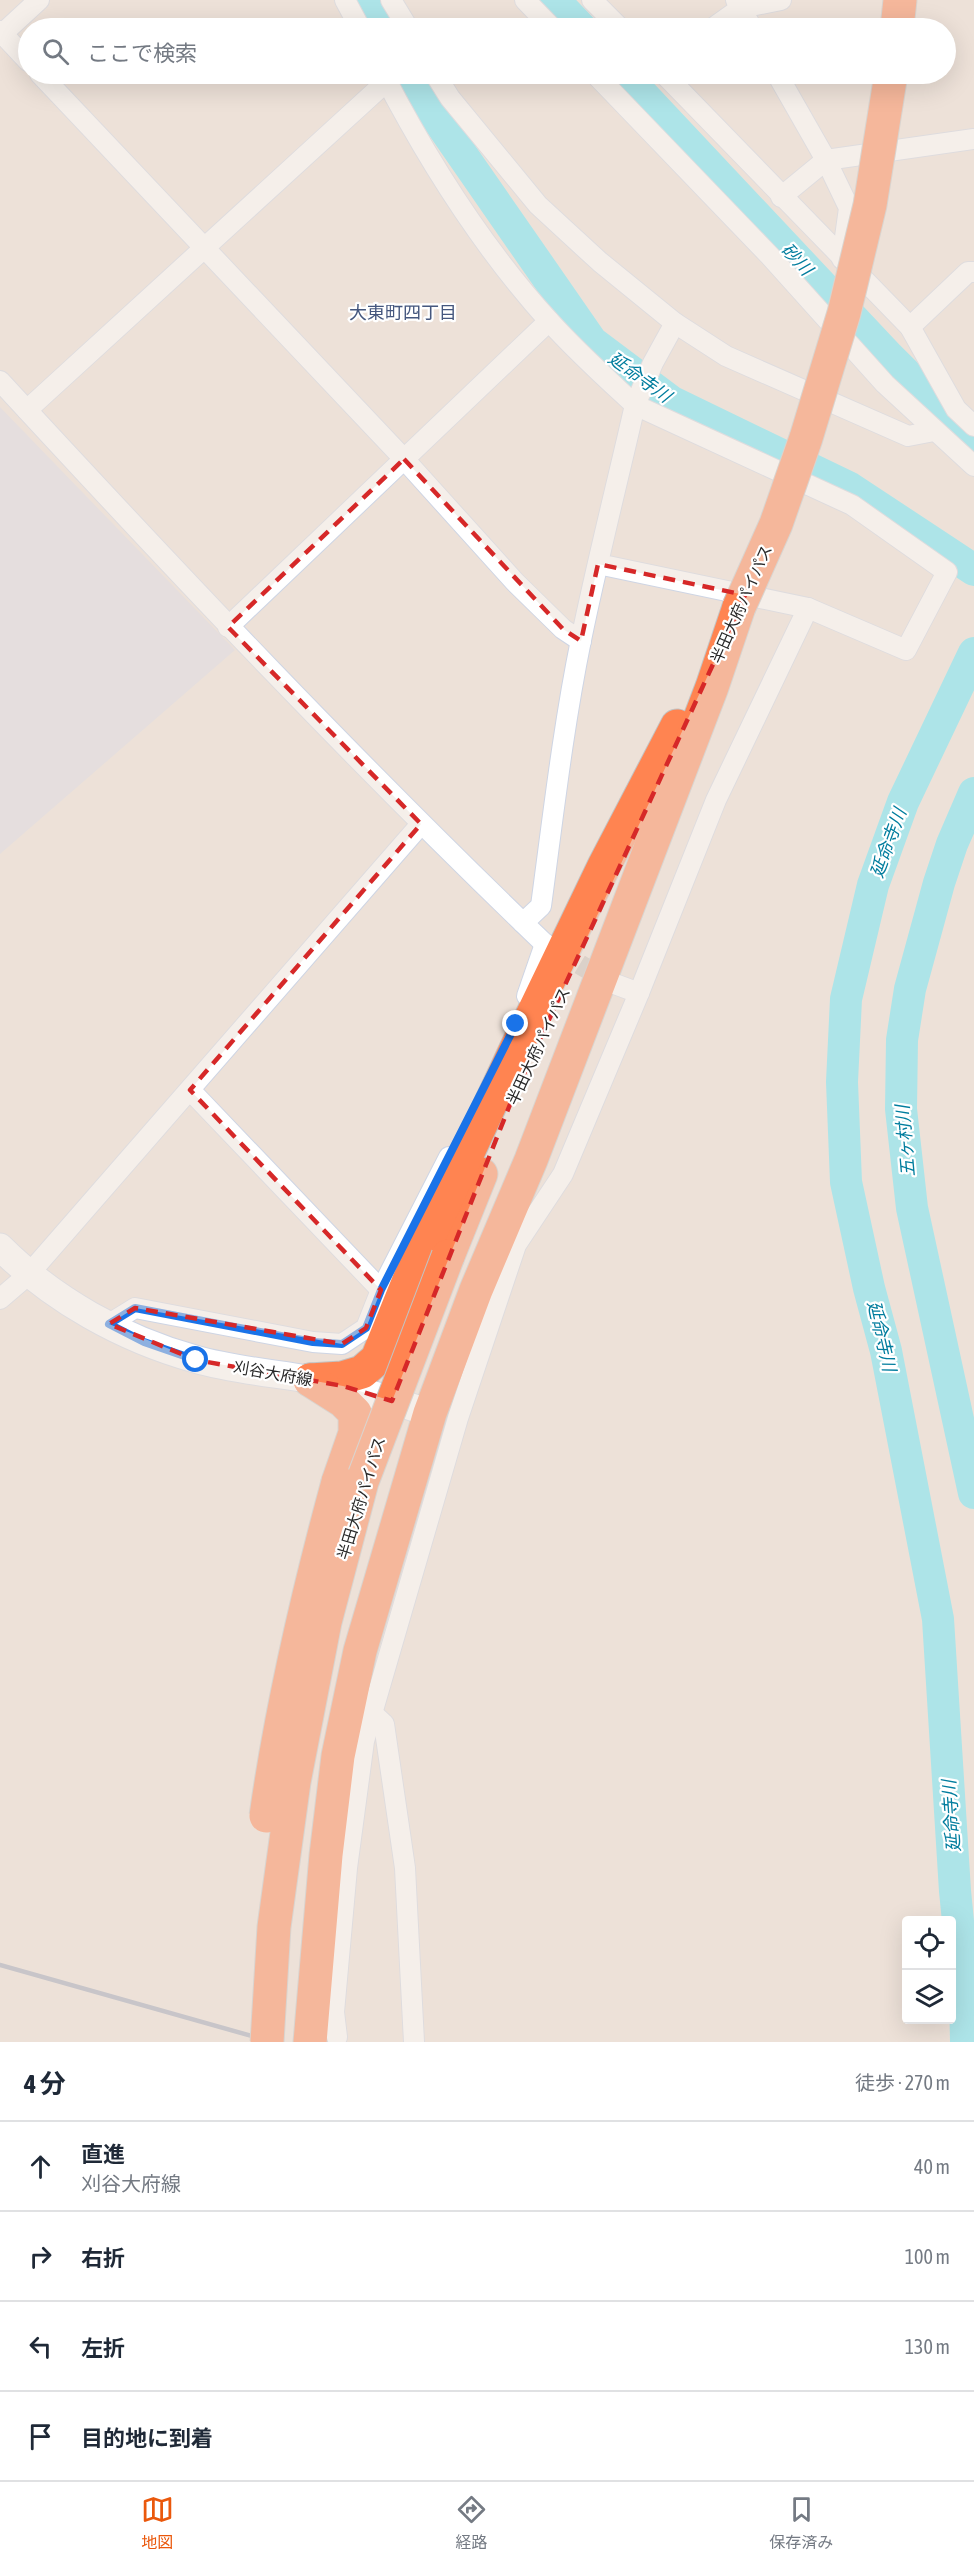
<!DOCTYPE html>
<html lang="ja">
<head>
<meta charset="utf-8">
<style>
	body { margin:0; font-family:"Asap Condensed","Noto Sans JP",sans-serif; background:#f6f6f7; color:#1f2937 }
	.controls { position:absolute; right:18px; bottom:18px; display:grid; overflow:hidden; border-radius:6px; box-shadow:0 6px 24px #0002 }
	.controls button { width:54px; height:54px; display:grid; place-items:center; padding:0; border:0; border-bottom:2px solid #e0e1e3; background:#fff; color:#1f2937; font:30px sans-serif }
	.stop { position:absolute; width:18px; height:18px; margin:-14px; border:4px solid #1a73e8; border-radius:50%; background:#fff }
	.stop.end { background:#1a73e8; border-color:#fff; box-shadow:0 2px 6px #0008 }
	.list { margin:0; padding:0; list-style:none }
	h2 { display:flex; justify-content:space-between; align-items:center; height:78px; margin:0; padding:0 24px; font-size:26px }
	h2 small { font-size:20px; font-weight:400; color:#747a83 }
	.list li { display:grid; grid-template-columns:39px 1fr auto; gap:18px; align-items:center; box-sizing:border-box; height:90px; padding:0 24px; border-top:2px solid #e0e1e3 }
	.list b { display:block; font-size:22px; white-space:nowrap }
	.list p { margin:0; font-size:20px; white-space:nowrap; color:#747a83 }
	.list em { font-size:20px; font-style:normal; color:#747a83 }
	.icon { flex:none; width:33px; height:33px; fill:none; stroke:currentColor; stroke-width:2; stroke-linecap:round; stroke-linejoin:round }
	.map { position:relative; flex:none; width:974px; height:2042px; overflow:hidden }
	.search { position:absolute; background:#fff; box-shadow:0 6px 24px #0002; left:18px; right:18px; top:18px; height:66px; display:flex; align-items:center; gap:15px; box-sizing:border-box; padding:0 21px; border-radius:33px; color:#747a83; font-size:22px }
	.sheet { height:438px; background:#fff }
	nav { display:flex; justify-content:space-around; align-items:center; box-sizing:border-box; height:84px; border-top:2px solid #e0e1e3; background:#fff; font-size:16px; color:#747a83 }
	nav a { display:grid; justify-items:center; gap:3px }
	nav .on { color:#ea580c }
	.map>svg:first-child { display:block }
	.industrial { fill:#dcdae4 }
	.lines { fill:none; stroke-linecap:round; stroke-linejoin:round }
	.river { stroke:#5fe7fb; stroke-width:32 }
	.street-tunnel { stroke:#c6bcb5; stroke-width:20; stroke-dasharray:20 10; stroke-linecap:butt }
	.street-casing { stroke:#ced5e4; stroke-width:22 }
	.secondary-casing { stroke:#ced5e4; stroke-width:29 }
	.highway-casing { stroke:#c3c3c3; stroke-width:35 }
	.street { stroke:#fff; stroke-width:20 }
	.secondary { stroke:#fff; stroke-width:27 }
	.highway { stroke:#ff8451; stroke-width:33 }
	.rail { stroke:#9ba2b5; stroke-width:4.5 }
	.highway-bridge-casing { stroke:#c3c3c3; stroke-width:35; stroke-linecap:butt }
	.highway-bridge { stroke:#ff8451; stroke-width:33 }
	.route { stroke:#1a73e8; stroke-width:8 }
	.marked { fill:none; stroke:#d62828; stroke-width:4.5; stroke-dasharray:12 8; stroke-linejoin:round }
	.labels { text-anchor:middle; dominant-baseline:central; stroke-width:4.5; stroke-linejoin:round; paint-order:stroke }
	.street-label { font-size:16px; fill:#292929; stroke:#fff }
	.water-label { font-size:18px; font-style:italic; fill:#017d9e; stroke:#fff }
	.neighbourhood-label { font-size:18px; fill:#45577e; stroke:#fff }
</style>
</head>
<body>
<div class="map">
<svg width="974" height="2042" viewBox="0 0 974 2042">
	<rect width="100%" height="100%" fill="#ede1d8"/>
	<path class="industrial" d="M0 407 235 650 0 854Z"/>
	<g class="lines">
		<g class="river">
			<path d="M361 0 379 28"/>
			<path d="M554 0 581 28"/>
			<path d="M406 74 592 342 672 402 850 488 974 570"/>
			<path d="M623 74 889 357 974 441"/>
			<path d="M974 793 952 844 939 883 910 989 902 1040 901 1109 912 1208 974 1493"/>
			<path d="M966 2042 965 1992 955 1891 938 1619 886 1351 869 1288 846 1182 842 1082 846 999 873 885 903 802 974 653"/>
		</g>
		<path class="street-tunnel" d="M554 949 609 982"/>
		<defs>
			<g id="street">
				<path d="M345 0 360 28"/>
				<path d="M391 0 408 28"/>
				<path d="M525 0 552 28"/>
				<path d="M592 0 620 28"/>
				<path d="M736 0 752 28"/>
				<path d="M713 28 741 8 781 0"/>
				<path d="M0 31 28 61"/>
				<path d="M0 36 39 0"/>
				<path d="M40 74 404 459 515 582 563 629 581 641"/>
				<path d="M383 74C428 161 484 249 550 322 577 352 606 378 635 405L653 363 675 323"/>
				<path d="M435 74 450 98 538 205 600 262 675 323 726 356 908 436 934 431"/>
				<path d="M595 74 770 256 885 384 974 466"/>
				<path d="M664 74 910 327 956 409 974 426"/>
				<path d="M777 74 826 160 849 208 842 259"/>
				<path d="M781 197 826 160 974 139"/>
				<path d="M910 327 968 272H974"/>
				<path d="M0 381C177 573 356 763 545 944"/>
				<path d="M27 410 387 81"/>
				<path d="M228 627 549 321"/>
				<path d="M523 923 541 906C553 817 563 728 581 640 597 562 617 484 635 405L852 505 947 572 906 650 808 608 598 564"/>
				<path d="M612 983 639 993"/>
				<path d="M527 996 545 944 552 947"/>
				<path d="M190 1090 381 1290"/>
				<path d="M0 1299 28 1275 421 824"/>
				<path d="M109 1324 135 1308 313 1342 342 1344 366 1328 381 1290 449 1157"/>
				<path d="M371 1712 384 1724 405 1868 414 2042"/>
				<path d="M337 2037 334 2012 347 1868 364 1741 458 1418 516 1245 563 1174 639 993 716 800 808 608"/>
			</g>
			<path id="secondary" d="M0 1247C53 1300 123 1339 195 1359 243 1373 294 1374 343 1386 372 1393 401 1404 430 1413"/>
			<g id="highway">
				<path d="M897 28 900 0"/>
				<path d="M448 1256 481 1174"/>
				<path d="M310 1380 342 1378 362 1372 377 1359 409 1280 515 1051 604 866 677 726"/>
				<path d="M310 1380 343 1401 355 1413V1433L338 1482"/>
				<path d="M310 2042 326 1855 338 1756 360 1651 430 1413 476 1290 531 1160 712 687 739 607"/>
			</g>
		</defs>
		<use href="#street" class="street-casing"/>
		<use href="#secondary" class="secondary-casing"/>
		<use href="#highway" class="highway-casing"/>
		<use href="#street" class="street"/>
		<use href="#secondary" class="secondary"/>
		<use href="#highway" class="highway"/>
		<path class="rail" d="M0 1965 273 2042"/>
		<defs>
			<g id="highway-bridge">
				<path d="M739 607 776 524 806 438 844 313 870 205 891 74"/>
				<path d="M266 1816C282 1703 308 1592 338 1482"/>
				<path d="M267 2042 274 1927 294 1782 325 1622 362 1482 448 1256"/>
			</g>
		</defs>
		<use href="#highway-bridge" class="highway-bridge-casing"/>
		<use href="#highway-bridge" class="highway-bridge"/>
	</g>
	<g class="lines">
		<path class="route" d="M196 1360 144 1342 109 1324 135 1308 313 1342 342 1344 366 1328 381 1290 516 1024"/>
	</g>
	<path d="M0 0H974V2042H0ZM404 459 563 629 581 641 598 564 745 595 511 1102 392 1401 343 1386 196 1360 109 1324 135 1308 342 1344 366 1328 381 1290 190 1090 421 824 228 627Z" fill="#ede1d8" fill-opacity=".55" fill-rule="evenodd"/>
	<path class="marked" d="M404 459 563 629 581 641 598 564 745 595 511 1102 392 1401 343 1386 196 1360 109 1324 135 1308 342 1344 366 1328 381 1290 190 1090 421 824 228 627Z"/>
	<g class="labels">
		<g class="street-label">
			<text transform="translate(741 604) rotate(-66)">半田大府パイパス</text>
			<text transform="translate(538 1046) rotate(-65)">半田大府パイパス</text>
			<text transform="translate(273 1373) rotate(10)">刈谷大府線</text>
			<text transform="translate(361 1498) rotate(-73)">半田大府パイパス</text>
		</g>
		<g class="water-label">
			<text transform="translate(797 259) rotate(47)">砂川</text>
			<text transform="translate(640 377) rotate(36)">延命寺川</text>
			<text transform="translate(888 843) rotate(-70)">延命寺川</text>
			<text transform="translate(905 1141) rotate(-95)">五ヶ村川</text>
			<text transform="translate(882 1336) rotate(77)">延命寺川</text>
			<text transform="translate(951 1816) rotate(-94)">延命寺川</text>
		</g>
		<g class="neighbourhood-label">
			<text x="403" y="312">大東町四丁目</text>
		</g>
	</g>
</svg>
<div class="controls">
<button><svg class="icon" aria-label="locate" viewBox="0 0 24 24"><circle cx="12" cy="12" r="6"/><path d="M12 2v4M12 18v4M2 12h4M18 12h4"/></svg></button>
<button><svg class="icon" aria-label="layers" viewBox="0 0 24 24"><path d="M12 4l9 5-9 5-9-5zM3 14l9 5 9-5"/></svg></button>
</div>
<div class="stop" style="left:196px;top:1360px"></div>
<div class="stop end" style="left:516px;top:1024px"></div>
<div class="search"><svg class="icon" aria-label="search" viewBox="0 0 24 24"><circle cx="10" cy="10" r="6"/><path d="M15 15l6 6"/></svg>ここで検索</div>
</div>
<section class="sheet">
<h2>4 分<small>徒歩 · 270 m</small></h2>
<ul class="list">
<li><svg class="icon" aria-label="ahead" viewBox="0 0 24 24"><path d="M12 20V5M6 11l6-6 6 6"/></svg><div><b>直進</b><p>刈谷大府線</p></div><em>40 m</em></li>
<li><svg class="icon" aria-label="right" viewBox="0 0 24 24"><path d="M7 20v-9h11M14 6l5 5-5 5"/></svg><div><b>右折</b></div><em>100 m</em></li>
<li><svg class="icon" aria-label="left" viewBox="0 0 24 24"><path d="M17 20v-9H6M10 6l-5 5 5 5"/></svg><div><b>左折</b></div><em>130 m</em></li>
<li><svg class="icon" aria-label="arrive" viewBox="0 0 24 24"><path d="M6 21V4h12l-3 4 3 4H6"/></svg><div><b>目的地に到着</b></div></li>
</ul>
</section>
<nav>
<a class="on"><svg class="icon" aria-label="map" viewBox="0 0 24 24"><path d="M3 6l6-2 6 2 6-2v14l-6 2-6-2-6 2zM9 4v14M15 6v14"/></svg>地図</a>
<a><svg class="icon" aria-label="directions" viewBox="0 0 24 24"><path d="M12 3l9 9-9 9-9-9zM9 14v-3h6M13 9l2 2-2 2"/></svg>経路</a>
<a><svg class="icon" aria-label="saved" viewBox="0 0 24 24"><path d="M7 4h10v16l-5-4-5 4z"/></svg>保存済み</a>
</nav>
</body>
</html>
